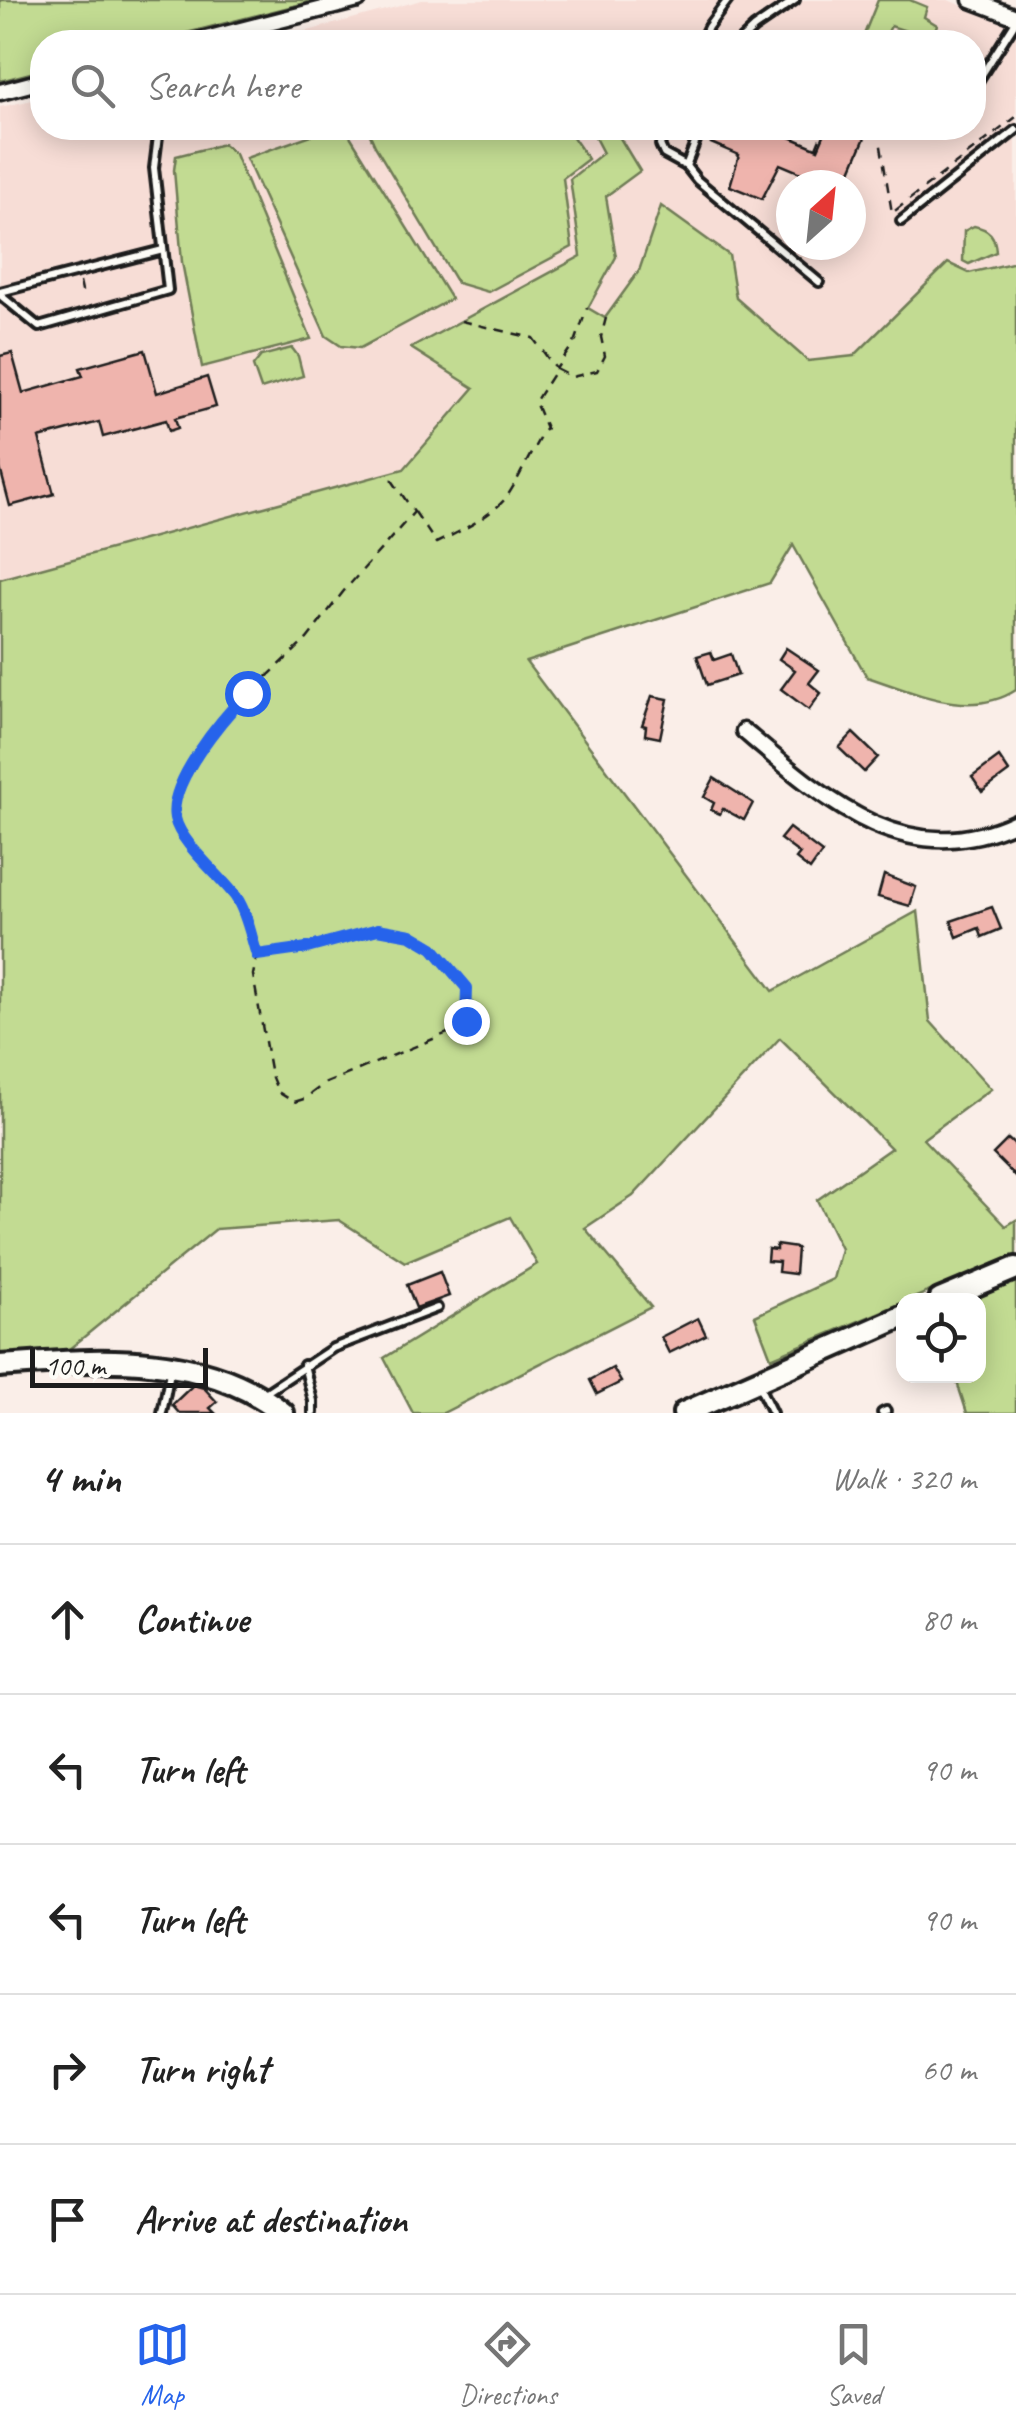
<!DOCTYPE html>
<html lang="en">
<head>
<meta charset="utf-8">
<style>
	body { margin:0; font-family:Caveat,sans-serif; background:#f2f2f2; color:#222 }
	.controls { position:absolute; right:30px; bottom:30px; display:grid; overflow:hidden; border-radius:20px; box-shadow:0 5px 25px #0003 }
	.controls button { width:90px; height:90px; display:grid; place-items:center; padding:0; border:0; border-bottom:2px solid #e0e0e0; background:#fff; color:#222; font:50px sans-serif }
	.compass { position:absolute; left:776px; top:170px; width:90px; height:90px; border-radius:50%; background:#fff; box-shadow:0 5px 25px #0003; rotate:27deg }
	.scale { position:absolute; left:30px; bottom:25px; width:178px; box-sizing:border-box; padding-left:10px; border:5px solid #1c1c1c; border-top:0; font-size:28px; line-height:35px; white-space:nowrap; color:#1c1c1c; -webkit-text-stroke:8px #fdfcf7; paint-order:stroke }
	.stop { position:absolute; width:30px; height:30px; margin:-22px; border:8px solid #2563eb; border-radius:50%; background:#fff }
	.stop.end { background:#2563eb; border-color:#fff; box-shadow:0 2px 10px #0008 }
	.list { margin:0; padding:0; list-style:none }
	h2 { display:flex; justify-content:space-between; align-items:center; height:130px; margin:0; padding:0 40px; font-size:42px }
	h2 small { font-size:32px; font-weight:400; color:#767676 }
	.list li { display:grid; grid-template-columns:65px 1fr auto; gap:30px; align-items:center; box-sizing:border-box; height:150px; padding:0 40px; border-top:2px solid #e0e0e0 }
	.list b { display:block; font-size:38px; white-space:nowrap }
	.list em { font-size:32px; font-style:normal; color:#767676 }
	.icon { flex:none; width:55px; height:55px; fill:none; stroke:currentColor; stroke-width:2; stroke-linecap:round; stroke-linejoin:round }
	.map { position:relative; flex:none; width:1016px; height:1413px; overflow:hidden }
	.search { position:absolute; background:#fff; box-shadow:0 5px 25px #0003; left:30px; right:30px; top:30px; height:110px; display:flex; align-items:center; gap:25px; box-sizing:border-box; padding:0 35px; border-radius:40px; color:#767676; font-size:38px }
	.sheet { height:880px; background:#fff }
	nav { display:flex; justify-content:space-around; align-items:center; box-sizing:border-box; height:140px; border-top:2px solid #e0e0e0; background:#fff; font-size:28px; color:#767676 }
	nav a { display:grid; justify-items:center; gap:5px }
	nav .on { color:#2563eb }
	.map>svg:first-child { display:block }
	.built { fill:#f7ddd6; fill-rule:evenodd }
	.green { fill:#c2db92; stroke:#6f7c57; stroke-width:2.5 }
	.building { fill:#efb4ad; stroke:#1c1c1c; stroke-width:2.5 }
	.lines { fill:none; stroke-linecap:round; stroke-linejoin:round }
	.lane-casing { stroke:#1c1c1c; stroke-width:14 }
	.street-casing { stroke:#1c1c1c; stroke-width:21 }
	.secondary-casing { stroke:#1c1c1c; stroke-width:28 }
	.path { stroke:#1c1c1c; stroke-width:2.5; stroke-dasharray:10 8; stroke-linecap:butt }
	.lane { stroke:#fdfcf7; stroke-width:6 }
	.street { stroke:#fdfcf7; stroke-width:14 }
	.secondary { stroke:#fdfcf7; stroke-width:20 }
	.route { stroke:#2563eb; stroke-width:12 }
</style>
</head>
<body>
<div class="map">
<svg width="1016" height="1413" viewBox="0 0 1016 1413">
	<rect width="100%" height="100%" fill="#faeee8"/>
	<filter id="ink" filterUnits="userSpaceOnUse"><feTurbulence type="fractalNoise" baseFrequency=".01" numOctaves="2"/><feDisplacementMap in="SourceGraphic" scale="20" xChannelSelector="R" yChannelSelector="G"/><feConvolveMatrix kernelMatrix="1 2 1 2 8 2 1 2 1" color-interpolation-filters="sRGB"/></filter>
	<g filter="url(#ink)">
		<g class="built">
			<path d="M422 0H948L1016 27V262L969 273 948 263 854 356 808 361 736 298 729 255 661 206 639 271 606 318 587 308 616 257 606 196 640 171 614 128H974V42H267ZM791 185H851V245H791Z"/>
			<path d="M42 98V128H590L603 153 570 179 582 256 412 348 474 388 404 469 0 579V107Z"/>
		</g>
		<g class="green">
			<path d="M0 0H317L151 42H42V70L0 81Z"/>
			<path d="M878 0H910L927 7 924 17 937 25 931 39 891 26 883 42H861Z"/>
			<path d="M331 128 347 131 451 299 360 348 341 346 326 336 246 158Z"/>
			<path d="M367 128H567L588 159 563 178 572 247 488 292 457 283 375 146Z"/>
			<path d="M590 128H614L640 171 606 196 616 257 588 308 605 318 639 271 661 206 729 255 736 298 808 361 854 356 948 263 969 273 1016 262V690C970 720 914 692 867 677L793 545 770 583 526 662 773 991 918 911 930 1021 991 1089 923 1139 1006 1226 1016 1220V1255L771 1358 755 1316 833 1279 841 1249 817 1200 891 1148 780 1038 633 1196 585 1228 651 1307 443 1413H413L384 1358 537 1264 510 1217 405 1262 339 1220 216 1229 68 1350 0 1354V579L404 469 474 388 411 348 581 256 570 179 603 153Z"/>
			<path d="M223 144 235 154 311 339 202 367 182 262 174 170 176 156Z"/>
			<path d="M974 226C990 229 995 236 996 252L969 264 963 261 964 231Z"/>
			<path d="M292 348 298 356 303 376 261 389 253 366 261 356Z"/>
			<path d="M1016 1280V1413H967L955 1376H978V1300H968Z"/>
		</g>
		<g class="building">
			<path d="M718 128H783L792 131 790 137 818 149 827 128H869L845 185H802L806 175 780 164 762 199 730 186 739 155 711 143Z"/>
			<path d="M145 350 157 393 207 377 216 407 175 418 178 428 169 431 166 420 103 437 99 422 39 438 54 494 10 506 0 468V356L12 353 23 393 83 376 80 368Z"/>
			<path d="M786 648 819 670 809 683 821 693 809 710 781 689 795 670 779 659Z"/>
			<path d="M711 652 714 660 731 654 738 675 707 685 697 656Z"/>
			<path d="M652 696 668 699 660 738 645 735 646 726 642 725Z"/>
			<path d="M853 733 878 757 864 772 839 748Z"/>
			<path d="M999 757 1009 772 982 792 972 777Z"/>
			<path d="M714 778 753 803 744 820 723 809 720 814 711 810 714 803 704 797Z"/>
			<path d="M789 828 822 853 810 870 796 859 800 854 780 839Z"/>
			<path d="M884 875 916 887 910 906 878 897Z"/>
			<path d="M992 907 1001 929 982 937 979 928 957 937 951 921Z"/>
			<path d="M1008 1139 1016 1146V1177L993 1154Z"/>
			<path d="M776 1245 797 1248 795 1274 778 1272 779 1262 767 1261 768 1249 776 1250Z"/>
			<path d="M440 1272 449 1296 416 1308 407 1285Z"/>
			<path d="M698 1318 706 1335 669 1353 661 1337Z"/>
			<path d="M613 1368 621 1382 597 1394 590 1380Z"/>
			<path d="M193 1385 204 1388 217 1402 210 1408 215 1413H179L172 1405Z"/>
		</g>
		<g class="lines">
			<defs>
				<g id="lane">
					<path d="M701 42 708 27 728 0"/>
					<path d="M739 42 754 28 795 0"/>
					<path d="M978 81 1016 21"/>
					<path d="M666 128 660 145 664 154 686 166 701 128"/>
					<path d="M686 166 697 180 819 282"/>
					<path d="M901 221 1016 130"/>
					<path d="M0 292 163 250"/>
					<path d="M0 295 39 327 168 290 154 168 159 128"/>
					<path d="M304 1365 313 1401V1413"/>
					<path d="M757 1382 772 1413"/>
					<path d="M262 1395 333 1348 437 1308"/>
					<path d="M162 1413 170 1372"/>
					<path d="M882 1413 886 1411"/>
				</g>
				<g id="street">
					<path d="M971 0 1016 17"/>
					<path d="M194 42 358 0"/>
					<path d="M0 92 42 81"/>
					<path d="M744 731C824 799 906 874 1016 822"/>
				</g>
				<g id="secondary">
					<path d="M940 1300 1016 1268"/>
					<path d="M0 1366C96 1359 203 1349 283 1413"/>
					<path d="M684 1413 904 1316"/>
				</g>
			</defs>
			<use href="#lane" class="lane-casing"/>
			<use href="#street" class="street-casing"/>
			<use href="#secondary" class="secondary-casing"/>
			<g class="path">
				<path d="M878 128 892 213 1016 117"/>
				<path d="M816 148 824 128"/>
				<path d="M80 282 83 296"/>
				<path d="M461 321 533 338 556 369 576 340 587 308"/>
				<path d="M415 512 436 543C459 532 488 518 505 499 517 484 532 448 546 428L535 402 556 369 572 377 597 371 605 356 601 337 606 318"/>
				<path d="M257 955 307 948 378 929 411 935 433 947 467 988 466 1021 455 1030 324 1084 304 1099 294 1102 278 1092 271 1075 253 975 257 955 239 901 184 836 174 815 181 789 219 722 307 639 343 592 414 512 387 473"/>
			</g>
			<use href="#lane" class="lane"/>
			<use href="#street" class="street"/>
			<use href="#secondary" class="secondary"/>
		</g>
	</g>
	<g class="lines" filter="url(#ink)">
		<path class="route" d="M247 693C224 717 168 782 175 818 180 843 220 875 236 897 247 913 251 937 257 955L307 948 378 929 411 935 433 948 467 988 466 1021"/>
	</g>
</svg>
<div class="controls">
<button><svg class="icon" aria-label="locate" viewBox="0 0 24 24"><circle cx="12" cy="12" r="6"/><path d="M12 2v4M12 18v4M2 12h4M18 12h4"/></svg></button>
</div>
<svg class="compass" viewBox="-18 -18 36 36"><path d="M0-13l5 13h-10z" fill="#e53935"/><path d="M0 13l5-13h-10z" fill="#767676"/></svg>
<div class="scale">100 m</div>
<div class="stop" style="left:247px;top:693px"></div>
<div class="stop end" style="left:466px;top:1021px"></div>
<div class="search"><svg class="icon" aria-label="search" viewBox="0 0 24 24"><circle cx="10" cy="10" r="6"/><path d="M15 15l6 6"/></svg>Search here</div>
</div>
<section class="sheet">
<h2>4 min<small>Walk · 320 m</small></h2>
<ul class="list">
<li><svg class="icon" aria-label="ahead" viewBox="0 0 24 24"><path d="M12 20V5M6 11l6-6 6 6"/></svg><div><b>Continue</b></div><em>80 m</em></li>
<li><svg class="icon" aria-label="left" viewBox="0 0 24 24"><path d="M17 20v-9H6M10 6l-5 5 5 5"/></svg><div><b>Turn left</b></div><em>90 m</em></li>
<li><svg class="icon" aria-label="left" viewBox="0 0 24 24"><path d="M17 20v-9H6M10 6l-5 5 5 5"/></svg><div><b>Turn left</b></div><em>90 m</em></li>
<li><svg class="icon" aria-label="right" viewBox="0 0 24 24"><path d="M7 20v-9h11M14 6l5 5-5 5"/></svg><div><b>Turn right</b></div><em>60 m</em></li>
<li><svg class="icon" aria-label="arrive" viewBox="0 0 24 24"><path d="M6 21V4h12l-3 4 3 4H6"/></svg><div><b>Arrive at destination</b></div></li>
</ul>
</section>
<nav>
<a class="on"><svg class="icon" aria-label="map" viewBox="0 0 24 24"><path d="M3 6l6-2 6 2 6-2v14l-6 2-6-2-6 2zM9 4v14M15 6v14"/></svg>Map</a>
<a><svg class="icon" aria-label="directions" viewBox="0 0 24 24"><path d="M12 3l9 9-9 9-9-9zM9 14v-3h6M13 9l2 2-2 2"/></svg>Directions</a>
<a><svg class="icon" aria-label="saved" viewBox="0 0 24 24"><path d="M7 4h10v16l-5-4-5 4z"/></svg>Saved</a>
</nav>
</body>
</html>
